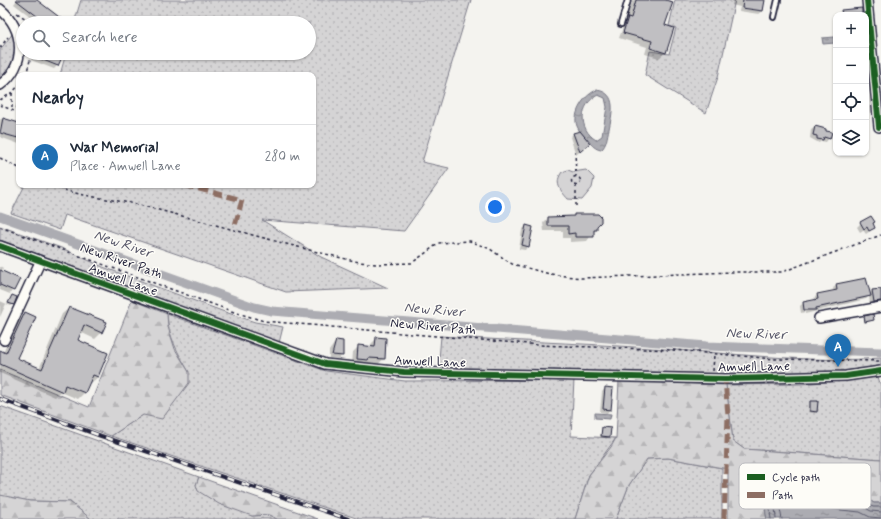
<!DOCTYPE html>
<html lang="en">
<head>
<meta charset="utf-8">
<style>
	body { margin:0; font-family:Mynerve,sans-serif; background:#f2f2f3; color:#1f2937 }
	.controls { position:absolute; right:12px; top:12px; display:grid; overflow:hidden; border-radius:8px; box-shadow:0 1px 3px #0004 }
	.controls button { width:36px; height:36px; display:grid; place-items:center; padding:0; border:0; border-bottom:1px solid #e0e1e3; background:#fff; color:#1f2937; font:20px sans-serif }
	.you { position:absolute; left:495px; top:207px; width:14px; height:14px; margin:-10px; border:3px solid #fff; border-radius:50%; background:#1a73e8; box-shadow:0 0 0 6px #1a73e833 }
	.badge { display:grid; place-items:center; width:26px; height:26px; border-radius:50%; background:#1f6fb2; color:#fff; font-size:13px; font-weight:700 }
	.pin { position:absolute; translate:-50% -33px; filter:drop-shadow(0 1px 2px #0008) }
	.pin::after { content:''; position:absolute; top:21px; width:14px; height:12px; background:inherit; clip-path:polygon(0 0,100% 0,50% 100%) }
	.list { margin:0; padding:0; list-style:none }
	h2 { display:flex; justify-content:space-between; align-items:center; height:52px; margin:0; padding:0 16px; font-size:17px }
	h2 small { font-size:13px; font-weight:400; color:#747a83 }
	.list li { display:grid; grid-template-columns:26px 1fr auto; gap:12px; align-items:center; box-sizing:border-box; height:64px; padding:0 16px; border-top:1px solid #e0e1e3 }
	.list b { display:block; font-size:15px; white-space:nowrap }
	.list p { margin:0; font-size:13px; white-space:nowrap; color:#747a83 }
	.list em { font-size:13px; font-style:normal; color:#747a83 }
	.icon { flex:none; width:22px; height:22px; fill:none; stroke:currentColor; stroke-width:2; stroke-linecap:round; stroke-linejoin:round }
	.map { position:relative; flex:none; width:881px; height:519px; overflow:hidden }
	.search { position:absolute; background:#fff; box-shadow:0 1px 3px #0004; left:16px; top:16px; width:300px; height:44px; display:flex; align-items:center; gap:10px; box-sizing:border-box; padding:0 14px; border-radius:22px; color:#747a83; font-size:15px }
	.panel { position:absolute; background:#fff; box-shadow:0 1px 3px #0004; left:16px; top:72px; width:300px; height:116px; border-radius:8px }
	.map>svg:first-child { display:block }
	.grass { fill:url(#grass-dots); stroke:#7c7b88 }
	.forest { fill:url(#forest-firs); stroke:#7c7b88 }
	.garden { fill:#d5d4d5; stroke:#7c7b88 }
	.water { fill:url(#water-ripples); stroke:#757582; fill-rule:evenodd }
	.shadow { fill:#0003 }
	.lines { fill:none; stroke-linecap:round; stroke-linejoin:round }
	.shore { stroke:#59596b; stroke-width:1 }
	.canal { stroke:#acacb2; stroke-width:9 }
	.building { fill:#c0bfc2; stroke:#22223b }
	.lane-casing { stroke:#22223b; stroke-width:8 }
	.street-casing { stroke:#22223b; stroke-width:12 }
	.path { stroke:#22223b; stroke-width:1.5; stroke-dasharray:3 3; stroke-linecap:butt }
	.lane { stroke:#fdfcf7; stroke-width:4.5 }
	.street { stroke:#fdfcf7; stroke-width:9 }
	.rail-casing { stroke:#22223b; stroke-width:4 }
	.rail { stroke:#fdfcf7; stroke-width:2.5; stroke-dasharray:8; stroke-linecap:butt }
	.quiet { stroke:#8d6e63; stroke-width:5; stroke-dasharray:10 5; stroke-linecap:butt }
	.cycleway-casing { stroke:#fdfcf7; stroke-width:8 }
	.cycleway { stroke:#1b5e20; stroke-width:6 }
	.labels { text-anchor:middle; dominant-baseline:central; stroke-width:3; stroke-linejoin:round; paint-order:stroke }
	.street-label { font-size:13px; fill:#22223b; stroke:#fdfcf7 }
	.water-label { font-size:14px; font-style:italic; fill:#59596b; stroke:#fdfcf7 }
	.key { fill:#fdfcf7; stroke:#bbbbbf; stroke-width:1 }
	.key-label { font-size:11px; fill:#22223b }
</style>
</head>
<body>
<div class="map">
<svg width="881" height="519" viewBox="0 0 881 519">
	<defs>
		<pattern id="grass-dots" width="8" height="8" patternUnits="userSpaceOnUse"><rect width="8" height="8" fill="#d5d4d5"/><path d="M2 2h.1M6 6h.1" fill="none" stroke="#b7b6b8" stroke-width="1.8" stroke-linecap="round"/></pattern>
		<pattern id="forest-firs" width="22" height="20" patternUnits="userSpaceOnUse"><rect width="22" height="20" fill="#d5d4d5"/><path d="M5 1l3.5 6h-7zM16 11l3.5 6h-7z" fill="#b7b6b8"/></pattern>
		<pattern id="water-ripples" width="26" height="14" patternUnits="userSpaceOnUse"><rect width="26" height="14" fill="#acacb2"/><path d="M2 4q2-2 4 0t4 0M15 11q2-2 4 0t4 0" fill="none" stroke="#8c8c92"/></pattern>
	</defs>
	<rect width="100%" height="100%" fill="#f4f3ef"/>
	<filter id="ink" filterUnits="userSpaceOnUse"><feTurbulence type="fractalNoise" baseFrequency=".025" numOctaves="2"/><feDisplacementMap in="SourceGraphic" scale="8" xChannelSelector="R" yChannelSelector="G"/><feConvolveMatrix kernelMatrix="1 2 1 2 8 2 1 2 1" color-interpolation-filters="sRGB"/></filter>
	<g filter="url(#ink)">
		<g class="grass">
			<path d="M81 0H471L422 162 449 168 404 231 262 220 321 257 388 288 286 292 65 215 60 230 11 213 25 185H313V75H60L66 53H309V23H74Z"/>
			<path d="M675 0H735L718 77 706 113 645 75 650 51 669 54 676 28 669 26Z"/>
			<path d="M13 33C17 52 14 66 0 80V50Z"/>
			<path d="M0 226 64 249 103 267 222 311 255 322 283 327 279 343 0 240Z"/>
			<path d="M167 314 326 371 405 381 574 380 571 436 616 438 589 475 575 519H359L111 436 143 415 189 372C178 353 168 336 167 314Z"/>
			<path d="M441 336C524 342 607 344 690 351 752 355 818 363 881 358V368L821 373 759 375 438 371Z"/>
			<path d="M878 377 881 386V459L744 449 733 441 726 385 801 384Z"/>
			<path d="M0 406 199 477 196 485 252 516 269 515 277 519H91L70 502 30 501 1 496 0 495Z"/>
			<path d="M668 458 722 468V519H616L629 485 647 459Z"/>
		</g>
		<g class="forest">
			<path d="M132 300 167 314 168 327 175 349 189 372V383L162 419 143 415 111 436 0 395V370L89 407Z"/>
			<path d="M619 381 726 385 733 441 744 449 881 459V503H874L864 497H850L796 491 795 484 804 478H794L765 510 767 519H728V469L668 458 647 459 629 485 616 519H575L589 475 611 447 616 438Z"/>
			<path d="M199 477 318 519H277L269 515 252 516 219 504 198 491 196 485Z"/>
			<path d="M0 495 30 501 70 502 91 519H0Z"/>
		</g>
		<path class="garden" d="M568 170 573 172 586 170 594 178 592 188 582 200 568 199C560 190 554 183 562 172Z"/>
		<g class="water">
			<path d="M835 37V43L823 44 822 38Z"/>
			<path d="M597 90C618 93 612 114 609 129 607 136 607 145 601 150 595 149 592 145 588 141 585 137 579 132 577 126 572 113 585 94 597 90ZM598 95 605 98 607 107 602 136 596 140C578 129 579 104 598 95Z"/>
			<path d="M595 413 611 414 610 419 595 418Z"/>
			<path d="M783 477 807 479 801 484H795L796 491 850 497H864L874 503H881V519H767C763 505 767 494 773 481Z"/>
		</g>
		<g class="shadow">
			<path d="M17 0H35L66 23H39L14 4Z"/>
			<path d="M633 0H665V53L659 58 645 54 647 47 619 38Z"/>
			<path d="M733 0H764L763 11 759 14 739 11 740 7 732 5Z"/>
			<path d="M34 53H59L57 66 54 69 31 60Z"/>
			<path d="M881 83V111L878 86Z"/>
			<path d="M19 98V110L15 108Z"/>
			<path d="M0 119 19 124V144L0 137Z"/>
			<path d="M815 127 825 132 829 138 826 142 821 141 819 143 810 138 811 130Z"/>
			<path d="M573 134 589 143 576 155 570 137Z"/>
			<path d="M549 217 596 229 587 241 570 242V238H563V231H544L543 223Z"/>
			<path d="M861 223 872 224 874 228 866 234 863 230 860 232 857 227Z"/>
			<path d="M526 226 528 246 525 250 519 249 522 230Z"/>
			<path d="M0 266 3 268 1 272 18 280 10 294 0 290Z"/>
			<path d="M837 285 869 294 872 291 881 290V305H870L869 296 866 299 805 314V312L801 313 800 306 803 303 814 301V298L817 295 834 292 833 288Z"/>
			<path d="M12 296 13 304 11 306 6 304 0 317V301L7 304Z"/>
			<path d="M69 308 102 332 95 339 80 332 76 341 98 377 91 383 89 382 84 393 78 399 61 392 55 397 0 373V351L3 353 18 320 25 314 16 358 39 369 62 314Z"/>
			<path d="M865 317 873 320 864 323Z"/>
			<path d="M377 338 384 359 378 364 364 363 362 365 352 364 353 352 359 346 371 347V344Z"/>
			<path d="M336 341 342 355 339 359 329 358V351Z"/>
			<path d="M605 388 610 409 607 413 600 412 602 392Z"/>
			<path d="M810 402 816 411 815 413 808 412Z"/>
			<path d="M602 428 609 436 608 438 600 437Z"/>
		</g>
		<g class="lines">
			<g class="shore">
				<path d="M771 519C769 506 770 497 776 484L784 481 791 482 792 492 795 494 862 501 873 507H881"/>
				<path d="M776 519C775 507 774 499 780 488L784 486 789 496 794 499 861 506 871 511 881 512"/>
				<path d="M782 519 780 509 783 500 794 505 860 512 870 517 881 518"/>
			</g>
			<path class="canal" d="M0 216 254 307 272 311 707 346 881 352"/>
		</g>
		<g class="building">
			<path d="M16 0H37L67 23H46Z"/>
			<path d="M636 0H665L673 2 665 25 674 28 666 53 650 48 652 41 623 33 628 17 631 18Z"/>
			<path d="M743 0H765L763 11 742 8Z"/>
			<path d="M862 8V15H842L841 10Z"/>
			<path d="M26 53H64L58 66Z"/>
			<path d="M3 118 19 123 18 138 0 133Z"/>
			<path d="M815 126 826 129V131L832 132 830 139 824 137 823 140 817 139V136L813 135Z"/>
			<path d="M580 131 590 143 580 152 573 133Z"/>
			<path d="M574 214H598L601 217V222L597 226V230H594V237H575V233L568 234V226H548V217L574 216Z"/>
			<path d="M871 216 875 222 873 223 875 228 869 231 867 227 864 229 860 222Z"/>
			<path d="M526 225 533 227 529 247 522 245Z"/>
			<path d="M0 270 20 279 14 291 0 285Z"/>
			<path d="M866 278 871 296 816 308V310H804L803 302 818 299 817 294 837 290 836 284Z"/>
			<path d="M881 289V301L874 302 872 290Z"/>
			<path d="M12 295 17 297 14 305 8 303Z"/>
			<path d="M69 307 107 322 102 333 84 325 78 340 108 353 98 377 93 375 85 393 65 385 63 392 0 364V350L6 353 25 312 36 317 17 358 42 369Z"/>
			<path d="M873 314 874 320 865 322 864 316Z"/>
			<path d="M376 337 386 338 385 359 369 358 368 360 357 359 358 345 375 347Z"/>
			<path d="M336 340 343 341V356L332 355Z"/>
			<path d="M605 387 613 388 611 410 603 409Z"/>
			<path d="M810 401H818L817 412 810 411Z"/>
			<path d="M602 427 611 428 610 437 601 436Z"/>
		</g>
		<g class="lines">
			<defs>
				<g id="lane">
					<path d="M774 17 778 0"/>
					<path d="M621 24 628 0"/>
				</g>
				<g id="street">
					<path d="M867 0 879 127"/>
					<path d="M0 9C25 29 27 66 0 85"/>
					<path d="M0 246 325 364 404 372 725 379 846 376 881 371"/>
					<path d="M819 318 881 307"/>
					<path d="M4 340 40 262"/>
				</g>
			</defs>
			<use href="#lane" class="lane-casing"/>
			<use href="#street" class="street-casing"/>
			<g class="path">
				<path d="M17 13 32 23"/>
				<path d="M0 48 8 37"/>
				<path d="M26 75 32 53"/>
				<path d="M12 93V110"/>
				<path d="M0 100 12 93 19 85"/>
				<path d="M0 105 19 113"/>
				<path d="M575 151 576 176"/>
				<path d="M0 158 19 168"/>
				<circle cx="576" cy="181" r="4.5"/>
				<path d="M53 185C71 196 116 199 139 205 212 223 285 245 359 262L376 264 412 263 439 243 470 241 490 249 512 264 550 274 581 278 732 272H782L881 235"/>
				<path d="M576 185V208"/>
				<path d="M0 227 234 312 264 321 539 345 672 350 775 359 881 361"/>
				<path d="M713 371 714 354"/>
			</g>
			<use href="#lane" class="lane"/>
			<use href="#street" class="street"/>
			<defs>
				<path id="rail" d="M0 399 101 436 348 519"/>
			</defs>
			<use href="#rail" class="rail-casing"/>
			<use href="#rail" class="rail"/>
			<g class="quiet">
				<path d="M184 185 242 200 234 229"/>
				<path d="M724 519 728 416 725 379"/>
			</g>
			<defs>
				<g id="cycleway">
					<path d="M867 0 879 127"/>
					<path d="M0 246 325 364 404 372 725 379 846 376 881 371"/>
				</g>
			</defs>
			<use href="#cycleway" class="cycleway-casing"/>
			<use href="#cycleway" class="cycleway"/>
		</g>
	</g>
	<g class="labels">
		<g class="street-label">
			<text transform="translate(121 261) rotate(19)">New River Path</text>
			<text transform="translate(123 280) rotate(20)">Amwell Lane</text>
			<text transform="translate(433 327) rotate(5)">New River Path</text>
			<text transform="translate(430 362) rotate(2)">Amwell Lane</text>
			<text transform="translate(754 367) rotate(-1)">Amwell Lane</text>
		</g>
		<g class="water-label">
			<text transform="translate(123 244) rotate(19)">New River</text>
			<text transform="translate(434 310) rotate(5)">New River</text>
			<text transform="translate(756 334) rotate(2)">New River</text>
		</g>
	</g>
	<rect x="739" y="463" width="132" height="46" rx="6" class="key"/>
	<rect x="747" y="474" width="18" height="6" fill="#1b5e20"/>
	<rect x="747" y="492" width="18" height="6" fill="#8d6e63"/>
	<g class="key-label">
		<text x="772" y="481">Cycle path</text>
		<text x="772" y="499">Path</text>
	</g>
</svg>
<div class="controls">
<button>+</button>
<button>−</button>
<button><svg class="icon" aria-label="locate" viewBox="0 0 24 24"><circle cx="12" cy="12" r="6"/><path d="M12 2v4M12 18v4M2 12h4M18 12h4"/></svg></button>
<button><svg class="icon" aria-label="layers" viewBox="0 0 24 24"><path d="M12 4l9 5-9 5-9-5zM3 14l9 5 9-5"/></svg></button>
</div>
<div class="you"></div>
<div class="pin badge" style="left:838px;top:367px">A</div>
<div class="search"><svg class="icon" aria-label="search" viewBox="0 0 24 24"><circle cx="10" cy="10" r="6"/><path d="M15 15l6 6"/></svg>Search here</div>
<section class="panel">
<h2>Nearby<small></small></h2>
<ul class="list">
<li><span class="badge">A</span><div><b>War Memorial</b><p>Place · Amwell Lane</p></div><em>280 m</em></li>
</ul>
</section>
</div>
</body>
</html>
